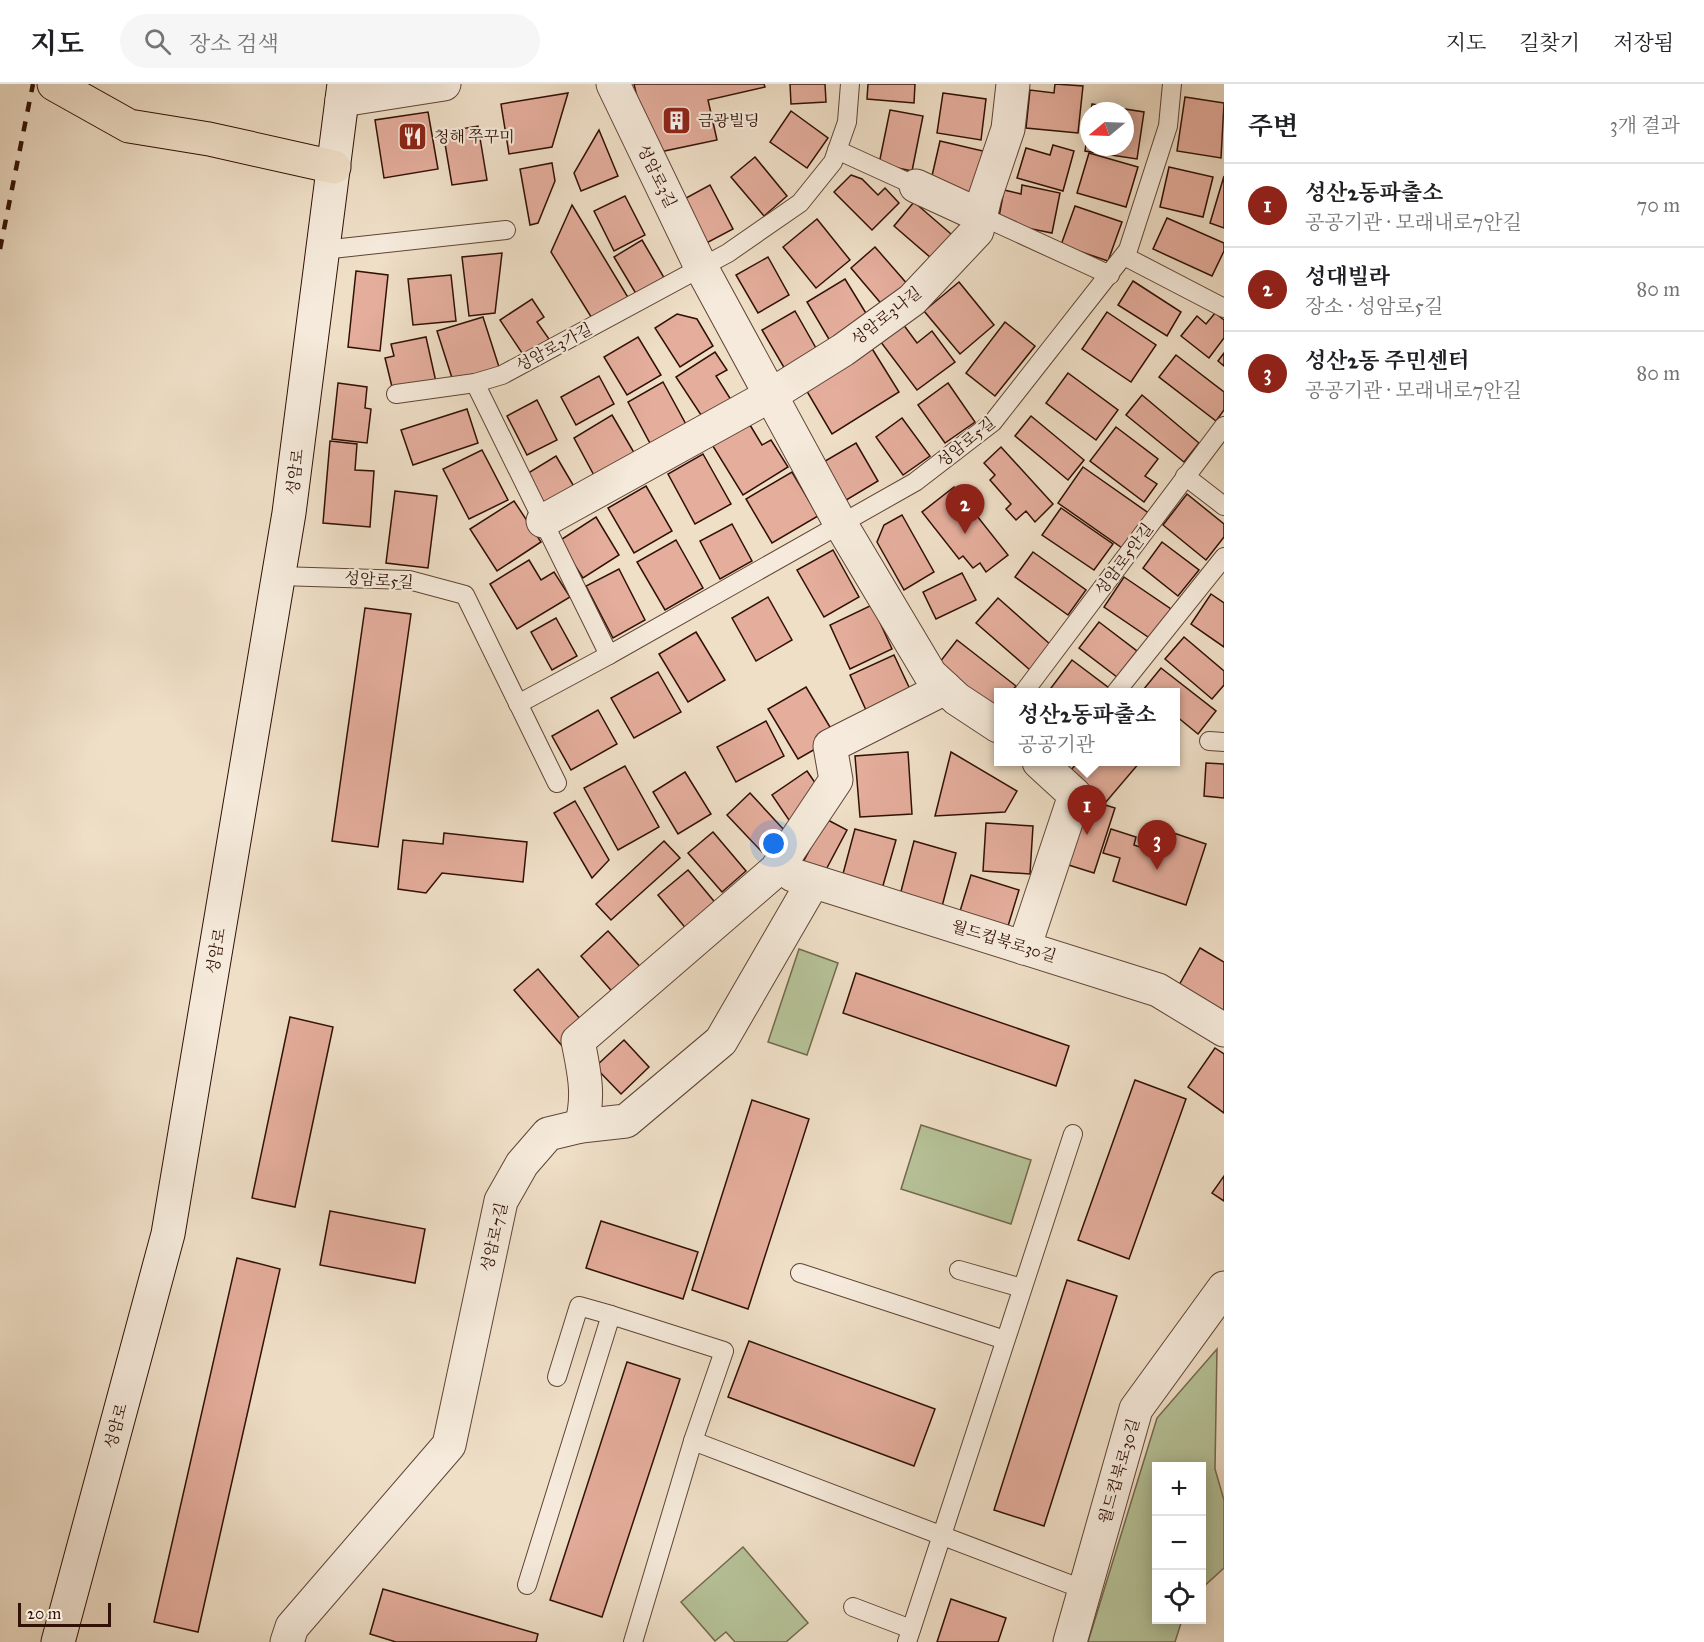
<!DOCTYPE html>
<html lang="ko">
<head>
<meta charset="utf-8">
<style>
	body { margin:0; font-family:"IM FELL Great Primer","Noto Serif KR",serif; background:#f6f6f6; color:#202124 }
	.controls { position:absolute; right:18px; bottom:18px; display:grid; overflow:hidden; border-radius:0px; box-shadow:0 3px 15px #0003 }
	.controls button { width:54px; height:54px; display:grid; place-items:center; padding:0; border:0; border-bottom:2px solid #e0e0e0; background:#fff; color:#202124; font:30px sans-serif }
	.compass { position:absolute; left:1080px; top:18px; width:54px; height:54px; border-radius:50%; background:#fff; box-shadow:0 3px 15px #0003; rotate:251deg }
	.scale { position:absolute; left:18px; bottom:15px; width:93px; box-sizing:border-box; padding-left:6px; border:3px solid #311005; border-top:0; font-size:16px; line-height:21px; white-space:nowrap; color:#311005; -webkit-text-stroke:4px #f5eadb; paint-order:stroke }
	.you { position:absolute; left:774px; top:760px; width:21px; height:21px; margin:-15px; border:4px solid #fff; border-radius:50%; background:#1a73e8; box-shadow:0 0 0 9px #1a73e833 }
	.badge { display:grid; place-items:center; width:39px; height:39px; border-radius:50%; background:#8f2418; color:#fff; font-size:20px; font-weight:700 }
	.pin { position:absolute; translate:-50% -50px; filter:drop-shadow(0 2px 3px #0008) }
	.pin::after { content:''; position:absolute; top:32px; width:21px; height:18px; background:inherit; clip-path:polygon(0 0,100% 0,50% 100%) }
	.popup { position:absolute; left:994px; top:604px; width:186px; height:78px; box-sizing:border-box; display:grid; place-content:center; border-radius:0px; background:#fff; filter:drop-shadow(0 2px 4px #0005); font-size:20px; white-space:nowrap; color:#757577 }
	.popup b { font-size:22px; color:#202124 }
	.popup::after { content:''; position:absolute; left:50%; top:100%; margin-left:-12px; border:12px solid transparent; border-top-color:#fff }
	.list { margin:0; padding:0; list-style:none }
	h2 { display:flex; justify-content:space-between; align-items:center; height:78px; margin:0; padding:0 24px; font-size:26px }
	h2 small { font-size:20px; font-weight:400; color:#757577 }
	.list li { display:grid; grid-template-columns:39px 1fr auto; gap:18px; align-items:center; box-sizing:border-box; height:84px; padding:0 24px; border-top:2px solid #e0e0e0 }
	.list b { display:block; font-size:22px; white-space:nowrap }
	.list p { margin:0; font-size:20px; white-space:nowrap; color:#757577 }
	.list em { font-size:20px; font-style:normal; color:#757577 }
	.icon { flex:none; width:33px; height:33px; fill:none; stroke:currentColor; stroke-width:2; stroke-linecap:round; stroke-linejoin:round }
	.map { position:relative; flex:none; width:1224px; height:1558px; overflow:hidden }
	header { display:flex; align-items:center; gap:36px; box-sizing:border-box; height:84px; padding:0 30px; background:#fff; border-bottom:2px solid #e0e0e0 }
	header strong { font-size:28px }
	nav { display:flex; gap:33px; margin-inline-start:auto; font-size:21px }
	.search { width:420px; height:54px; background:#f6f6f6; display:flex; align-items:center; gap:15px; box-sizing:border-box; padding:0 21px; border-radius:33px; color:#757577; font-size:22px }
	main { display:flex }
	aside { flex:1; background:#fff }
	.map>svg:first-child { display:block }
	.green { fill:#b6c298; stroke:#74694e; stroke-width:1.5 }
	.building { fill:#e4ad9c; stroke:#311005; stroke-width:1.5 }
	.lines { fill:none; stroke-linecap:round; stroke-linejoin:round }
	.service-casing { stroke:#604436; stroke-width:20 }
	.minor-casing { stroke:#604436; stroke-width:35 }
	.secondary-casing { stroke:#311005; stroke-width:35 }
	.primary-casing { stroke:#311005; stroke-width:35 }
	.service { stroke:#f5eadb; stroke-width:18 }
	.minor { stroke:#f5eadb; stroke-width:33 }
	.secondary { stroke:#f5eadb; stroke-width:33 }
	.primary { stroke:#efdfc7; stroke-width:33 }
	.rail { stroke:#311005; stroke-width:4.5; stroke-dasharray:10 10; stroke-linecap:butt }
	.labels { text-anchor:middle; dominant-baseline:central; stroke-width:4.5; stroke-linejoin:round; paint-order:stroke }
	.poi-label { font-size:16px; fill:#311005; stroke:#f5eadb; text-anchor:start }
	.street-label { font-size:16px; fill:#311005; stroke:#f5eadb }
</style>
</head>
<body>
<header>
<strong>지도</strong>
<div class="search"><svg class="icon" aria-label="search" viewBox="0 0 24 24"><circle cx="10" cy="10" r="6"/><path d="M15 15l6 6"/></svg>장소 검색</div>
<nav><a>지도</a><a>길찾기</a><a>저장됨</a></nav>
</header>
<main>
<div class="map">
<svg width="1224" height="1558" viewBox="0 0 1224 1558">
	<rect width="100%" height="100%" fill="#efdfc7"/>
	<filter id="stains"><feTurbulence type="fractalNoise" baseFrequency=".00333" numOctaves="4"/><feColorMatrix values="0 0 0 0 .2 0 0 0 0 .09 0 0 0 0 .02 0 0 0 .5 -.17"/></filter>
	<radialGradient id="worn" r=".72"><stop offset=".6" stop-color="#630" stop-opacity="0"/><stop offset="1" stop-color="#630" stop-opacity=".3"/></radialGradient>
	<g class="green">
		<path d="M799 865 838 879 807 971 768 958Z"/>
		<path d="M921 1041 1031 1076 1011 1140 901 1105Z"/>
		<path d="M1217 1265 1215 1385 1224 1416V1484L1202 1504V1382H1156V1536H1182L1175 1558H1088L1157 1334Z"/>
		<path d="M743 1463 808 1539 786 1558H735L726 1548 715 1557 681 1518Z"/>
	</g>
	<g class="building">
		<path d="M634 0H764L765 3 708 16 717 56 650 70Z"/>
		<path d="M790 0H825L826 18 791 20Z"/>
		<path d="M868 0H915L914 19 867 15Z"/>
		<path d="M1055 0 1083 2 1078 49 1026 44 1030 6 1054 9Z"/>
		<path d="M568 9 552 63 509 70 501 20Z"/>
		<path d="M943 9 986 15 981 56 937 49Z"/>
		<path d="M1185 13 1224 19 1221 74 1177 67Z"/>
		<path d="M1092 20 1144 28 1137 75 1085 67 1089 40V63H1125V27H1091Z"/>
		<path d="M890 26 923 32 912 87 879 80Z"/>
		<path d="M791 27 828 54 807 84 770 58Z"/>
		<path d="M428 28 438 85 384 94 375 36Z"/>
		<path d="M478 42 487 96 452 101 443 48Z"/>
		<path d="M599 46 618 92 581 107 574 89Z"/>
		<path d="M940 57 983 67 972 115 929 105Z"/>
		<path d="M1053 61 1074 67 1063 107 1017 94 1026 64 1050 71Z"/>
		<path d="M1089 69 1138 83 1126 123 1077 109Z"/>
		<path d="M755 73 787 112 764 132 731 93Z"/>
		<path d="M552 79 555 97 538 139 530 141 520 85Z"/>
		<path d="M1169 83 1213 93 1203 133 1160 123Z"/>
		<path d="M851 91 862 95 878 111 885 104 899 119 872 146 834 108Z"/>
		<path d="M1224 92V144L1210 139Z"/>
		<path d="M710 101 733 145 699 163 675 120Z"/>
		<path d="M1022 101 1060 109 1052 149 998 138 1004 106 1021 110Z"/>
		<path d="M625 112 645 151 614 167 594 127Z"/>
		<path d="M914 118 958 156 938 180 894 142Z"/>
		<path d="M572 121 629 215 593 236 551 168Z"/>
		<path d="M1075 122 1122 138 1108 177 1061 161Z"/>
		<path d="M1167 134 1224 159V167L1212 192 1153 165Z"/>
		<path d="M817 135 850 176 816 204 783 163Z"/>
		<path d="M642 156 666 197 638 213 614 173Z"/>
		<path d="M875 163 909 202 884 223 851 184Z"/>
		<path d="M502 169 495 229 469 232 462 173Z"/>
		<path d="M768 173 789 211 758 229 736 191Z"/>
		<path d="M356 187 388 191 380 267 348 263Z"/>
		<path d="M451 191 456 237 413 241 408 195Z"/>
		<path d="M845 195 872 239 833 262 807 218Z"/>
		<path d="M1133 197 1181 228 1167 252 1118 221Z"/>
		<path d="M959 198 994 241 960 270 924 227Z"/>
		<path d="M532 215 544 233 537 238 549 255 524 272 500 236Z"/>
		<path d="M795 227 821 273 789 292 762 246Z"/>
		<path d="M1107 228 1156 261 1131 298 1082 265Z"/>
		<path d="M1215 229 1224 236V254L1209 274 1181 252 1197 232 1206 240Z"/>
		<path d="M677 230 697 235 713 262 680 283 655 244Z"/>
		<path d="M483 233 499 283 453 297 437 247Z"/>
		<path d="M900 236 917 259 932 247 955 278 917 306 877 253Z"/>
		<path d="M1005 238 1035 262 995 312 966 289Z"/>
		<path d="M426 253 436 298 393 307 385 274 394 272 391 260Z"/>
		<path d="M638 253 661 291 627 311 604 273Z"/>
		<path d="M871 263 899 308 832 350 805 304Z"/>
		<path d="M715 268 727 286 716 292 733 319 705 337 676 293Z"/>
		<path d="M1224 269V282L1218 277Z"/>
		<path d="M1176 271 1224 308V326L1216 337 1159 293Z"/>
		<path d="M1068 289 1118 326 1096 356 1046 319Z"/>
		<path d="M599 292 614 320 576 341 561 313Z"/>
		<path d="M663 298 688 344 652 363 628 318Z"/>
		<path d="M338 299 367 303 365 324 371 325 367 359 332 355Z"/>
		<path d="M948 299 975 338 945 359 918 321Z"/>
		<path d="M1142 311 1199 359 1184 378 1126 331Z"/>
		<path d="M537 316 557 356 527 371 507 332Z"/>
		<path d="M467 325 478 359 413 381 401 346Z"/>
		<path d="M612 331 636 372 596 395 574 354Z"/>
		<path d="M1031 332 1084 376 1068 396 1015 352Z"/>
		<path d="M902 334 930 372 903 391 876 353Z"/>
		<path d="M747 336 762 361 771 356 788 383 743 411 711 359Z"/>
		<path d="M1116 343 1158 375 1145 392 1157 400 1144 418 1090 377Z"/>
		<path d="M330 357 357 360 355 386 374 387 370 443 323 439Z"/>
		<path d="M856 359 878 397 843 418 820 380Z"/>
		<path d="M1001 363 1053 420 1035 438 1026 427 1016 436 1006 425 1011 420 990 396 995 391 984 379Z"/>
		<path d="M482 366 508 416 469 435 443 385Z"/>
		<path d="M703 370 731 420 695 440 668 390Z"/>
		<path d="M556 372 579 411 548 430 525 391Z"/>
		<path d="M1083 383 1150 430 1125 466 1058 419Z"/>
		<path d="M792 388 818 432 772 459 746 415Z"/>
		<path d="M646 402 672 447 634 469 608 424Z"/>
		<path d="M954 403 1008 471 986 488 980 479 973 484 963 472 959 475 922 428Z"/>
		<path d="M395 407 437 412 428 484 386 479Z"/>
		<path d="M1187 410 1224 440V453L1206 476 1163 441Z"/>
		<path d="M514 417 541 458 497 487 470 445Z"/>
		<path d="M1061 424 1113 460 1094 486 1042 451Z"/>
		<path d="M902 431 934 488 904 506 877 458 884 441Z"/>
		<path d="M596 433 619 471 583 494 559 457Z"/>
		<path d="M732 440 752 477 720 495 700 457Z"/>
		<path d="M676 456 703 504 665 526 637 478Z"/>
		<path d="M1162 458 1199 486 1178 512 1143 484Z"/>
		<path d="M833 466 859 513 824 533 797 486Z"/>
		<path d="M1033 468 1086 506 1068 531 1015 493Z"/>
		<path d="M529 476 541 496 554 488 570 513 517 545 490 500Z"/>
		<path d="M619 485 645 536 613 554 586 502Z"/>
		<path d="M962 489 976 516 936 535 923 508Z"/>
		<path d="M1124 493 1171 525 1151 555 1104 523Z"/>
		<path d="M1211 510 1224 519V563L1191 540Z"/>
		<path d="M768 513 792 556 756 577 732 534Z"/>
		<path d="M998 514 1051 561 1030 586 976 539Z"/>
		<path d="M872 521 892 565 850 585 830 541Z"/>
		<path d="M365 524 411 530 378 763 332 757Z"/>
		<path d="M556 534 577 572 552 586 531 548Z"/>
		<path d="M1099 538 1137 567 1117 593 1079 564Z"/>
		<path d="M696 548 725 596 688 618 659 570Z"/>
		<path d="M1184 553 1224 587V601L1212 615 1165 575Z"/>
		<path d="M957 556 1016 602 1011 608H998V624L936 583Z"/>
		<path d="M894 571 915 616 871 637 850 591Z"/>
		<path d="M1072 576 1109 604 1106 608H1048Z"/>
		<path d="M1161 584 1216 627 1198 650 1176 632V608L1143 606Z"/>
		<path d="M658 588 681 628 634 654 611 614Z"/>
		<path d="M806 603 836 653 798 675 768 625Z"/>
		<path d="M598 626 617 660 571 686 552 652Z"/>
		<path d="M766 637 784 672 736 698 717 663Z"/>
		<path d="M908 668 912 730 860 733 855 672Z"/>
		<path d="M951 668 1017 707 1005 728 935 732Z"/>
		<path d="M1078 678H1140L1106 718 1070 687Z"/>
		<path d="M1206 679 1224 680V714L1204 712Z"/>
		<path d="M625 682 659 743 618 766 584 704Z"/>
		<path d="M807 687 818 703 793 742 772 711Z"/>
		<path d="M685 688 711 730 678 750 653 708Z"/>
		<path d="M750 709 785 747 762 768 727 731Z"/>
		<path d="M1079 713 1115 724 1094 789 1059 778Z"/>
		<path d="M575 717 609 776 592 794 554 729Z"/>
		<path d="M826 735 847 746 821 795 800 784Z"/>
		<path d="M986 739 1033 742 1030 790 983 787Z"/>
		<path d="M1159 744 1206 760 1186 821 1113 797 1120 774 1103 769 1111 745 1136 753 1134 761 1152 767Z"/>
		<path d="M855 745 896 756 880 812 840 801Z"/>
		<path d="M713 748 746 787 722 808 688 769Z"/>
		<path d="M444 749 527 758 523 798 442 789 426 809 398 805 403 756 443 760Z"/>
		<path d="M664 757 680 774 611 836 596 820Z"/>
		<path d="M914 757 956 769 940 830 898 819Z"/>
		<path d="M688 786 718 822 688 847 658 811Z"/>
		<path d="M971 791 1019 806 1005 852 957 837Z"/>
		<path d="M608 847 644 887 616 912 581 872Z"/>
		<path d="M1200 864 1224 878V940L1174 910Z"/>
		<path d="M538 885 587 943 563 963 514 906Z"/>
		<path d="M856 889 1069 962 1056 1002 843 929Z"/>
		<path d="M290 933 333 943 295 1123 252 1114Z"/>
		<path d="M624 956 649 983 621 1010 595 983Z"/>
		<path d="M1215 964 1224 970V1029L1188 1003Z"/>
		<path d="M1135 996 1186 1015 1129 1175 1078 1156Z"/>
		<path d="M752 1016 809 1035 748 1225 692 1206Z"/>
		<path d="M1224 1092V1117L1212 1109Z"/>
		<path d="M330 1127 425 1145 415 1199 320 1181Z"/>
		<path d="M601 1137 698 1168 683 1215 586 1184Z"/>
		<path d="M237 1174 280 1185 198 1548 154 1538Z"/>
		<path d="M1067 1196 1117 1212 1044 1442 994 1426Z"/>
		<path d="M749 1257 935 1325 914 1382 728 1313Z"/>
		<path d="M627 1278 680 1295 602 1533 550 1516Z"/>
		<path d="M383 1505 538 1550 536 1558H396L370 1550Z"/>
		<path d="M951 1515 1006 1534 998 1558H937Z"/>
	</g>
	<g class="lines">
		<defs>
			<g id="service">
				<path d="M837 66 916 102"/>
				<path d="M979 131 1110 191"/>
				<path d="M323 166 506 146"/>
				<path d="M1124 172 1224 224"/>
				<path d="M475 299 609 571 915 398 993 338 1128 166 1168 42 1172 0"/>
				<path d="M396 310 475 299 502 291 728 169 800 119 833 78 847 38 850 0"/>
				<path d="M1185 392 1224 422"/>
				<path d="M279 492 409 496 465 511 557 699"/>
				<path d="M1024 608 1224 342"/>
				<path d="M1116 608 1224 473"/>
				<path d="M518 620 609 571"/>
				<path d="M1209 657 1224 658"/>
				<path d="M959 1186 1022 1204"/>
				<path d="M800 1189 1005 1256"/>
				<path d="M557 1293 579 1222 611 1231"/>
				<path d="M527 1501 611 1231 724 1267 693 1357"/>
				<path d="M853 1523 911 1545"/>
				<path d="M633 1558 693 1357 1085 1506"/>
				<path d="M907 1558 1073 1050"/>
			</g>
			<g id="minor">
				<path d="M613 0 701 183 840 439 930 590 957 615 998 642"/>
				<path d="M342 16 444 0"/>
				<path d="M916 102 979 131"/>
				<path d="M543 437 771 311 843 266 912 216 977 147 985 113 1008 45 1013 0"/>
				<path d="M793 791 1158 906 1224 946"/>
				<path d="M1024 864 1075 711 1039 678"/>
				<path d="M581 1042C590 1013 584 987 578 957L776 786 836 696 830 662 945 604"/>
				<path d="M287 1558 292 1543 449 1361 501 1117 522 1080 548 1050 581 1042 626 1037 721 957 813 798"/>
				<path d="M1070 1558 1136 1325 1224 1204"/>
			</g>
			<path id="secondary" d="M58 1558 168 1150 289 429 344 0"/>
			<path id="primary" d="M54 0 129 42 209 55 334 83"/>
		</defs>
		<use href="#service" class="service-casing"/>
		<use href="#minor" class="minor-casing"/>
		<use href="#secondary" class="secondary-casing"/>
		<use href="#primary" class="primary-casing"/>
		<use href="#service" class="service"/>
		<use href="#minor" class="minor"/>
		<use href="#secondary" class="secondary"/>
		<use href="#primary" class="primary"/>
		<path class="rail" d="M0 165 33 0"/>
	</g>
	<defs>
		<symbol id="building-square" viewBox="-11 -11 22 22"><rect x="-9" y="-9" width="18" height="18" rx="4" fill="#8f2418" stroke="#f5eadb"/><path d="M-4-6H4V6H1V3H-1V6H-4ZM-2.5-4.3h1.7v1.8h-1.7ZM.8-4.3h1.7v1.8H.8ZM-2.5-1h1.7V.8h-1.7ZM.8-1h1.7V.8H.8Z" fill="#fff"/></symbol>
		<symbol id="restaurant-square" viewBox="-11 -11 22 22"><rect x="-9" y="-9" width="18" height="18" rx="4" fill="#8f2418" stroke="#f5eadb"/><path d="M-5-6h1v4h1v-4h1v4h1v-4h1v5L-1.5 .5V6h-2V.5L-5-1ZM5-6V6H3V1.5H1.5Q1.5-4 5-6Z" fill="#fff"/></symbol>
	</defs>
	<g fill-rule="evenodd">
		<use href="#building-square" x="660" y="20" width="33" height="33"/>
		<use href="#restaurant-square" x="396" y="36" width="33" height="33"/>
	</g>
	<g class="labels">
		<g class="poi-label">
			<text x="698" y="36">금광빌딩</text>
			<text x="434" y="52">청해 쭈꾸미</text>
		</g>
		<g class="street-label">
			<text transform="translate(657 92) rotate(64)">성암로3길</text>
			<text transform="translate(886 232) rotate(-38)">성암로3나길</text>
			<text transform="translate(554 263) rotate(-28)">성암로3가길</text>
			<text transform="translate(966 358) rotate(-39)">성암로5길</text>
			<text transform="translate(295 388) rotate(-83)">성암로</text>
			<text transform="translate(1124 475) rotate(-53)">성암로5안길</text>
			<text transform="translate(379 496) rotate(4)">성암로5길</text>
			<text transform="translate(1004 857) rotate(17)">월드컵북로30길</text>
			<text transform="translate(216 867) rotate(-80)">성암로</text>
			<text transform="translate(494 1153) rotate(-77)">성암로7길</text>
			<text transform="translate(116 1342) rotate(-75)">성암로</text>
			<text transform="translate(1119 1387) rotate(-74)">월드컵북로30길</text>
		</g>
	</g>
	<rect width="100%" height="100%" filter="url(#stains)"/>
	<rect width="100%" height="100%" fill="url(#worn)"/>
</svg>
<div class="controls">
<button>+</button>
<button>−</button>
<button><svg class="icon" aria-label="locate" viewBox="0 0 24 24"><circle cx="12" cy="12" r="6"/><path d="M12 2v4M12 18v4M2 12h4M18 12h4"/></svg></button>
</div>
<svg class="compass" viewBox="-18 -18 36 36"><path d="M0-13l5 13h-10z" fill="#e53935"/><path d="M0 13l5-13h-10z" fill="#757577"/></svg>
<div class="scale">20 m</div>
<div class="you"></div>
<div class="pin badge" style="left:1087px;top:751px">1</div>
<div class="popup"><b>성산2동파출소</b>공공기관</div>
<div class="pin badge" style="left:965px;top:450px">2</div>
<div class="pin badge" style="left:1157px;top:786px">3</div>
</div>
<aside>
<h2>주변<small>3개 결과</small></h2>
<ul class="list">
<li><span class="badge">1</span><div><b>성산2동파출소</b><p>공공기관 · 모래내로7안길</p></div><em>70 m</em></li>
<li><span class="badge">2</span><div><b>성대빌라</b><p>장소 · 성암로5길</p></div><em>80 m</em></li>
<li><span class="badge">3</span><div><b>성산2동 주민센터</b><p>공공기관 · 모래내로7안길</p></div><em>80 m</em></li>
</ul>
</aside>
</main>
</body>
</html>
